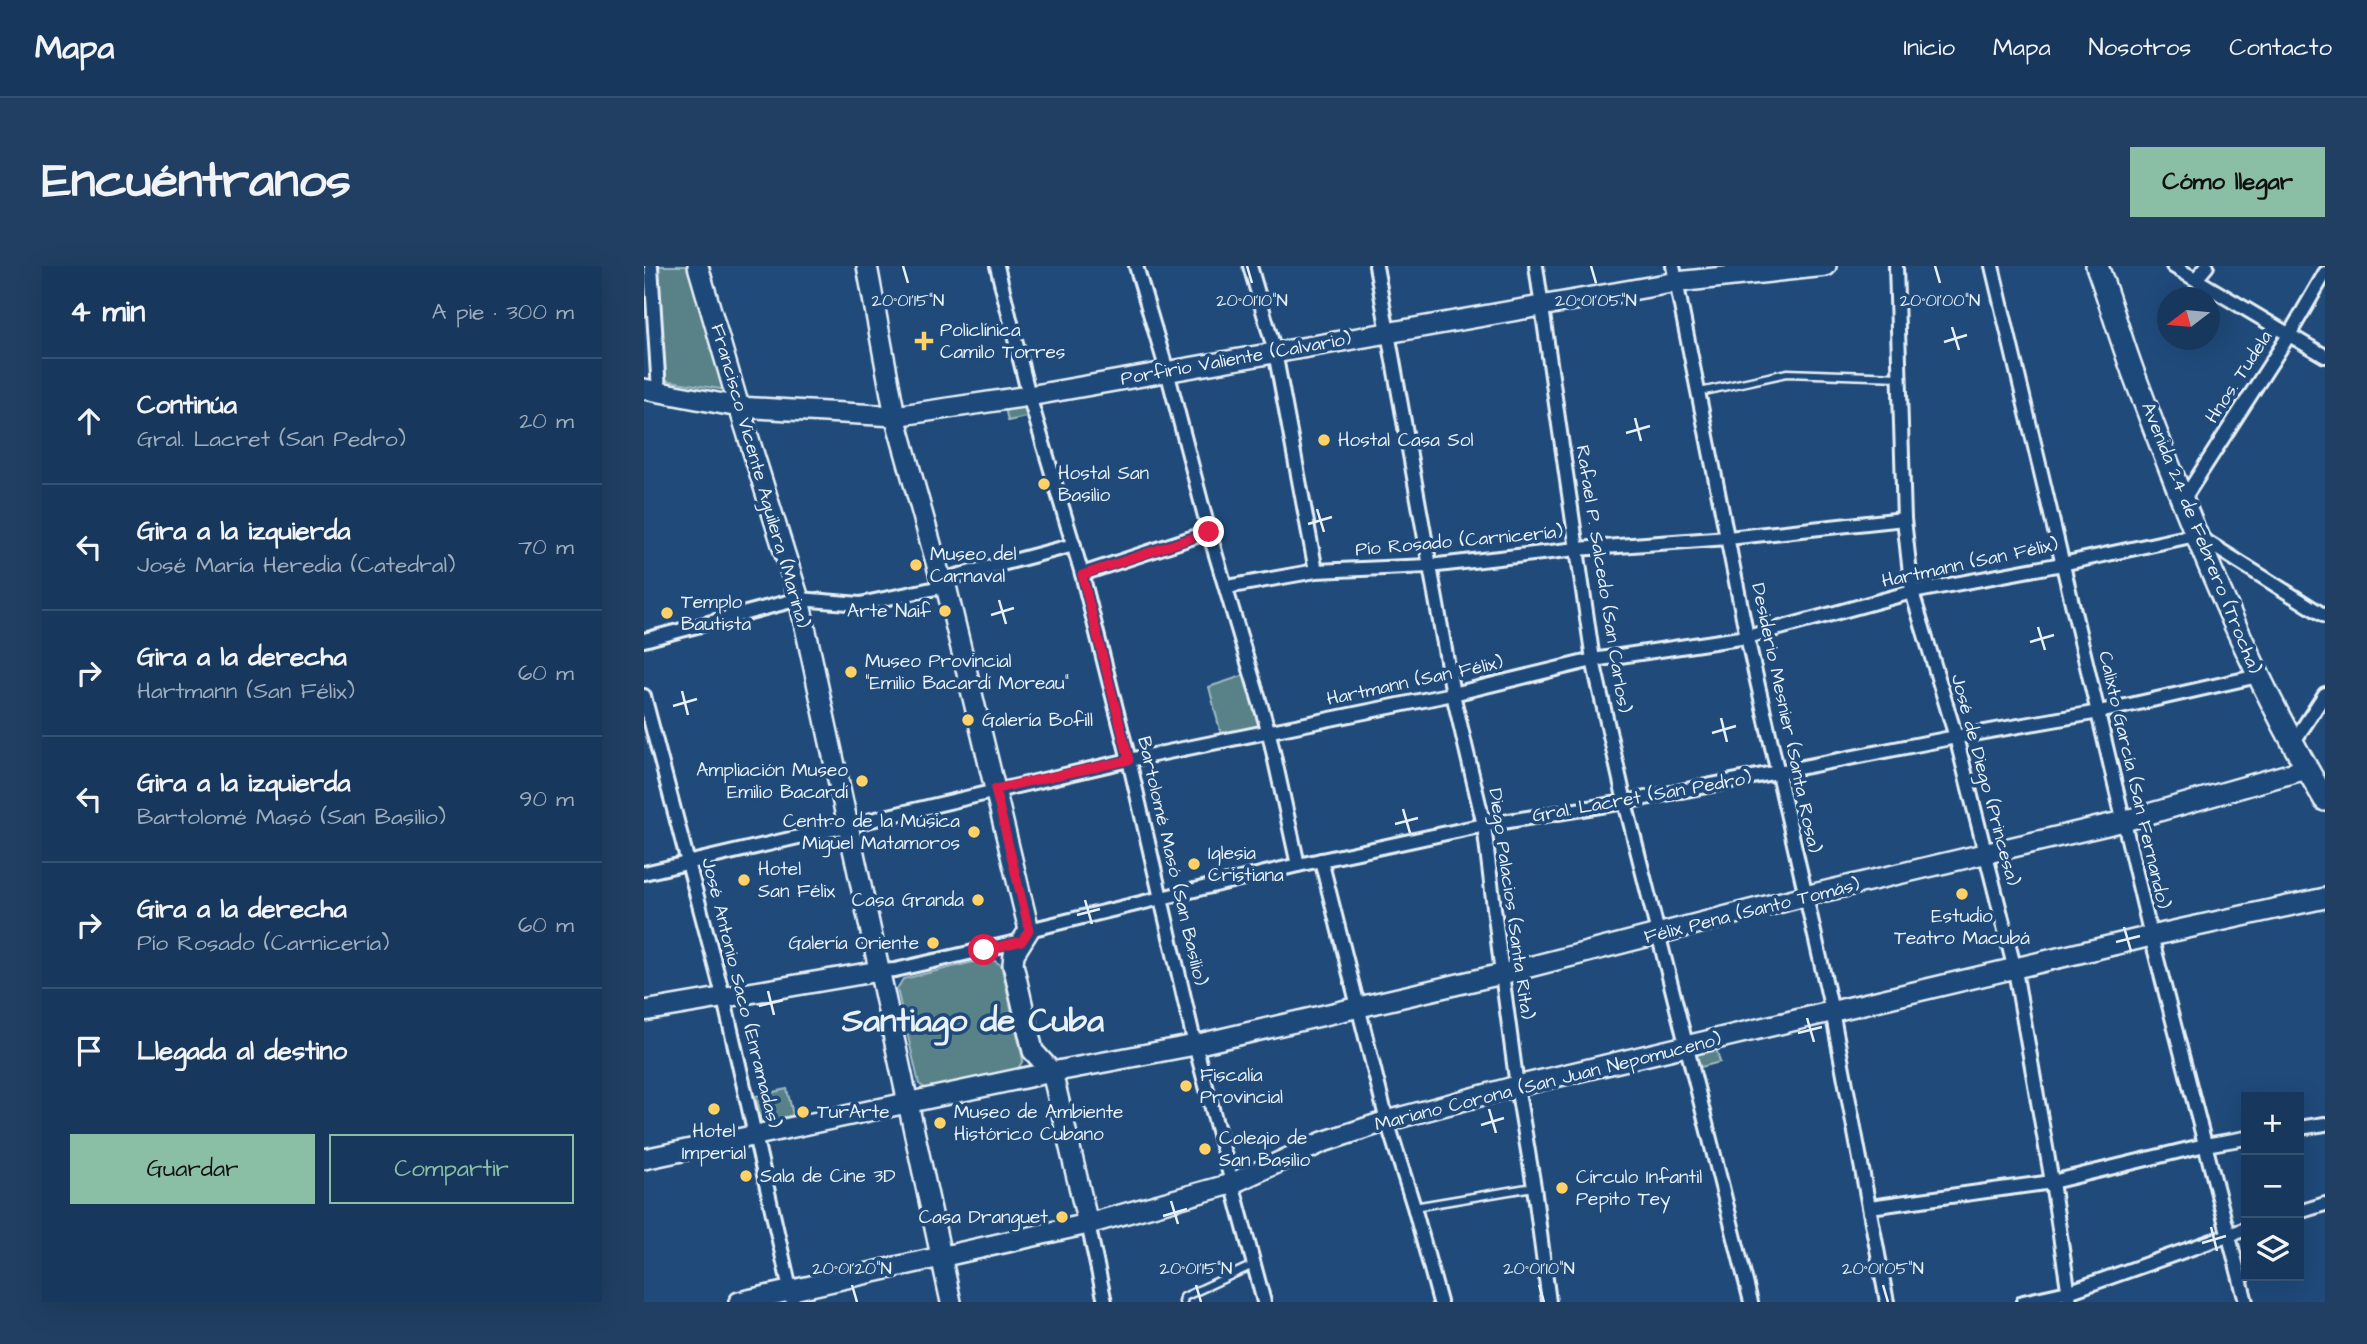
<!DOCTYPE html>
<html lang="es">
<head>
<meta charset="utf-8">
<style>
	body { margin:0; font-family:"Architects Daughter",sans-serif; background:#203f62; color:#f1f3f6 }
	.controls { position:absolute; right:21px; bottom:21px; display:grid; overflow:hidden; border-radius:0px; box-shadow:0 7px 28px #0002 }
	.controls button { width:63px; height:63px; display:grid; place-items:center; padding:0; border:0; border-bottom:2px solid #365272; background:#17385c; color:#f1f3f6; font:35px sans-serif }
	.compass { position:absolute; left:1513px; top:21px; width:63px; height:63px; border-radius:50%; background:#17385c; box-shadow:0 7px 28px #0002; rotate:254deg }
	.stop { position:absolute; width:21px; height:21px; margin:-16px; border:5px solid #e11d48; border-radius:50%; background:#fff }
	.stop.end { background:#e11d48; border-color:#fff; box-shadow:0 2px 7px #0008 }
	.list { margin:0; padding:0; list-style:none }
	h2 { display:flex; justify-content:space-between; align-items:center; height:91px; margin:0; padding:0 28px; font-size:30px }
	h2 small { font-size:23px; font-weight:400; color:#9eacbb }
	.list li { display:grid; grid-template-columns:46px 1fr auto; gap:21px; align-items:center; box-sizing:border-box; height:126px; padding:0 28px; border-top:2px solid #365272 }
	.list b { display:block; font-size:26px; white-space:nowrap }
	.list p { margin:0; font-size:23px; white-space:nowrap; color:#9eacbb }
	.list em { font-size:23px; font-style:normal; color:#9eacbb }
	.actions { display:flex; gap:14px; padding:21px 28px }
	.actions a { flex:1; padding:16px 0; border:2px solid #8abfa5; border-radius:0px; text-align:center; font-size:24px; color:#8abfa5 }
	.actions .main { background:#8abfa5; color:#111 }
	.icon { flex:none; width:38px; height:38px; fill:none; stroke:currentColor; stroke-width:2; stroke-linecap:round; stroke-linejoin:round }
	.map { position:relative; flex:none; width:1681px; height:1036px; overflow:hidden; border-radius:0px }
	header { display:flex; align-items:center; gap:42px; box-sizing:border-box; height:98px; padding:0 35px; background:#17385c; border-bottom:2px solid #365272 }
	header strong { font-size:33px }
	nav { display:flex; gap:38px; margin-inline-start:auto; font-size:24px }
	.intro { display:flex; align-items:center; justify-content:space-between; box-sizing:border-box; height:168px; padding:0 42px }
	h1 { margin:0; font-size:49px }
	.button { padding:18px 32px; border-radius:0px; background:#8abfa5; color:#111; font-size:24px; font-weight:700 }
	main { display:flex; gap:42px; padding:0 42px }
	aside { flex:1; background:#17385c; border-radius:0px; box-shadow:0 7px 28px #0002 }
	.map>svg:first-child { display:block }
	.green { fill:#588188; stroke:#a0b9c0; stroke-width:2 }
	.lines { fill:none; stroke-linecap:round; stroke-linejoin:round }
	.lane-casing { stroke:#e8f1f8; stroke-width:11 }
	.street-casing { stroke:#e8f1f8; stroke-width:18 }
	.secondary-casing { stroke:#e8f1f8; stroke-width:24 }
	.primary-casing { stroke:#e8f1f8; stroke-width:26 }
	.lane { stroke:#1f4a7a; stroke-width:6 }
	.street { stroke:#1f4a7a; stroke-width:12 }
	.secondary { stroke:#1f4a7a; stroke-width:19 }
	.primary { stroke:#1f4a7a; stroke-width:21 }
	.route { stroke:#e11d48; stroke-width:9 }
	.ticks { fill:none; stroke:#e8f1f8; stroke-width:2.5 }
	.poi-dot { fill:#ffd166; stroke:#1f4a7a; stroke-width:2.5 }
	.labels { text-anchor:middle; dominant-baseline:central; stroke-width:7; stroke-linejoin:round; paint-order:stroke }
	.poi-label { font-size:19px; fill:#e8f1f8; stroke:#1f4a7a; text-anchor:start }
	.street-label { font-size:19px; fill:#e8f1f8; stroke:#1f4a7a }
	.town-label { font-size:33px; font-weight:bold; fill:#e8f1f8; stroke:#1f4a7a }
	.ticks-label { font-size:18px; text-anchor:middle; fill:#e8f1f8; stroke:#1f4a7a; stroke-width:7; stroke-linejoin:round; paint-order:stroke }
</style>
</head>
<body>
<header>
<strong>Mapa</strong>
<nav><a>Inicio</a><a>Mapa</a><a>Nosotros</a><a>Contacto</a></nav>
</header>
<div class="intro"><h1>Encuéntranos</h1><a class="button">Cómo llegar</a></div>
<main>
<aside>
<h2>4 min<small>A pie · 300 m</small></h2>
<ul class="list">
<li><svg class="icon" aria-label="ahead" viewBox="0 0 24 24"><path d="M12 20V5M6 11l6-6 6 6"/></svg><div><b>Continúa</b><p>Gral. Lacret (San Pedro)</p></div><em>20 m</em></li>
<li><svg class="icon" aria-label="left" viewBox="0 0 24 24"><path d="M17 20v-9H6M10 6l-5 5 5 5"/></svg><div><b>Gira a la izquierda</b><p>José María Heredia (Catedral)</p></div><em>70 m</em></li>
<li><svg class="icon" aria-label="right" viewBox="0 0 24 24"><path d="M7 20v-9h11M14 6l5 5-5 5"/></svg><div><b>Gira a la derecha</b><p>Hartmann (San Félix)</p></div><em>60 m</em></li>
<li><svg class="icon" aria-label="left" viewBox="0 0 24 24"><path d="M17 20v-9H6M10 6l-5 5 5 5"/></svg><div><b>Gira a la izquierda</b><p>Bartolomé Masó (San Basilio)</p></div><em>90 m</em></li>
<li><svg class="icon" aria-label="right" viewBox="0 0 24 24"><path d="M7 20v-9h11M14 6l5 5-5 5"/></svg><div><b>Gira a la derecha</b><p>Pío Rosado (Carnicería)</p></div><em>60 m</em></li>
<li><svg class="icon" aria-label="arrive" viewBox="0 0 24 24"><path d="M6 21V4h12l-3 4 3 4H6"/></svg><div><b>Llegada al destino</b></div></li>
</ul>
<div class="actions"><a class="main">Guardar</a><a>Compartir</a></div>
</aside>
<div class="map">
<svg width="1681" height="1036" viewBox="0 0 1681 1036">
	<rect width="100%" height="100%" fill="#1f4a7a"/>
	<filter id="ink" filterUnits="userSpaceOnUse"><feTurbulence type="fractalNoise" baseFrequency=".0143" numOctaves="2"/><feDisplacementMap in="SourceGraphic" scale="14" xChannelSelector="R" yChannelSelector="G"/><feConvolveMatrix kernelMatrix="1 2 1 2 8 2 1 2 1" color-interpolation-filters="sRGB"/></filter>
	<g filter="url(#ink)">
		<g class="green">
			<path d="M12 0H51L82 124 20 114Z"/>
			<path d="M383 139 387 150 364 155 361 142Z"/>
			<path d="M601 409 617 460 577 468 565 421Z"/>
			<path d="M346 692 357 699 379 794 373 805 285 825 275 818 253 723 259 713Z"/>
			<path d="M1071 778 1076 796 1053 802 1048 784Z"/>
			<path d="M143 823 149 849 118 857 112 830Z"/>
		</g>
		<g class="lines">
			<defs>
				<g id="lane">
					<path d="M1056 126 1143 107 1255 111"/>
					<path d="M770 941 889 921"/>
					<path d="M539 1036 540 1031 609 999"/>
				</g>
				<g id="street">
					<path d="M7 0 15 125"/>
					<path d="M353 0 385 130 438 308 485 494 551 779 620 1036"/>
					<path d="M492 0 523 105 565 266 625 467 654 599"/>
					<path d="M606 0 631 86 672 305"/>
					<path d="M732 0 809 428 840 559 858 708 873 820 890 921 905 1036"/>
					<path d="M892 0 949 394 981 536 1107 1036"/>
					<path d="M1029 0 1103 371 1188 745 1243 1036"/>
					<path d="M1252 0 1260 253 1268 326 1312 471 1371 704 1408 916 1426 1036"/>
					<path d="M1348 0 1507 670 1602 1036"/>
					<path d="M1529 0 1681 90"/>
					<path d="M1552 13 1563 0"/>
					<path d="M1539 234 1645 69 1681 7"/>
					<path d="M438 308 565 266"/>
					<path d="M297 314 430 279"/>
					<path d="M583 321 672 305 785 300 933 283 1084 272 1260 253"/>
					<path d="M0 374 155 333 216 338 302 320"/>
					<path d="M0 430 80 733 149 1036"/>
					<path d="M1649 477 1681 428"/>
					<path d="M677 594 743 855 770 941 796 1036"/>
					<path d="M0 607 485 494 809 428 949 394 1103 371 1268 326 1418 298 1552 269 1681 350"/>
					<path d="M385 664 654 599 840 559 981 536 1312 471 1455 446 1614 410"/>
					<path d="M235 705 251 704 377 675"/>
					<path d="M1655 862 1681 858"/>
					<path d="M1226 941 1408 916 1561 879 1602 872"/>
					<path d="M1655 946 1681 938"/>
					<path d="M444 958 461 1036"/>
					<path d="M1379 1036 1424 1026 1602 963"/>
				</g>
				<g id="secondary">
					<path d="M54 0 95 141 155 333 307 1036"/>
					<path d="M223 0 251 150 297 314 302 320 385 664 370 688 369 698 389 785 408 806 444 958"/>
					<path d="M0 123 95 141 251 150 385 130 1033 16 1182 0"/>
					<path d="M0 745 235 705"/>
					<path d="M0 893 408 806 551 779 858 708 1161 630 1480 555 1662 503"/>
					<path d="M95 1036 444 958 587 918 679 876 743 855 873 820 1507 670 1681 632"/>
				</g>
				<path id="primary" d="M1453 0C1466 35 1476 71 1489 106 1544 252 1601 399 1681 534"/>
			</defs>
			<use href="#lane" class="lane-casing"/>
			<use href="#street" class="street-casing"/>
			<use href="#secondary" class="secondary-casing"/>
			<use href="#primary" class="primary-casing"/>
			<use href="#lane" class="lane"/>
			<use href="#street" class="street"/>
			<use href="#secondary" class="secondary"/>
			<use href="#primary" class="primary"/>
		</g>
	</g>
	<g class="lines" filter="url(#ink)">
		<path class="route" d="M340 684 378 675 385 664 351 523 485 494 438 309 565 266"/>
	</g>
	<path class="ticks" d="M259 0 264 17M603 0 608 17M947 0 952 17M1291 0 1296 17M1308 61 1315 84M1300 76 1323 69M991 152 997 175M982 167 1006 160M673 243 680 266M664 258 688 251M355 334 362 358M347 349 370 342M1394 361 1401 384M1386 376 1410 369M38 425 44 449M29 440 53 433M1077 452 1083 476M1068 467 1092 460M759 543 766 567M751 558 774 552M441 634 448 658M433 649 456 643M1480 661 1487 685M1472 676 1496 670M124 725 130 749M115 740 139 734M1163 752 1170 776M1154 767 1178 761M845 843 852 867M837 859 860 852M527 935 534 958M519 950 543 943M1567 961 1573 985M1558 977 1582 970M208 1019 213 1036M552 1019 557 1036M895 1019 900 1036M1239 1019 1244 1036"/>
	<g class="poi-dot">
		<path d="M276.5 64.5h7v7h7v7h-7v7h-7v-7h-7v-7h7z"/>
		<circle cx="680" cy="174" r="7"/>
		<circle cx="400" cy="218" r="7"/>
		<circle cx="272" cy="299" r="7"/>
		<circle cx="301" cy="345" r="7"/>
		<circle cx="23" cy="347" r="7"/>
		<circle cx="207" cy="406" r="7"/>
		<circle cx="324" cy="454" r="7"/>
		<circle cx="218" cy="515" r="7"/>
		<circle cx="330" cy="566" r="7"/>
		<circle cx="550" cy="598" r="7"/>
		<circle cx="100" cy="614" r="7"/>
		<circle cx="1318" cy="628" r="7"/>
		<circle cx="334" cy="634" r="7"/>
		<circle cx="289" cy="677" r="7"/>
		<circle cx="542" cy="820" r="7"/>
		<circle cx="70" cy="843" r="7"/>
		<circle cx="159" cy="846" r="7"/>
		<circle cx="296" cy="857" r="7"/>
		<circle cx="561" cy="883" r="7"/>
		<circle cx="102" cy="910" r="7"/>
		<circle cx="918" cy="922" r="7"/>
		<circle cx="418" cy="951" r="7"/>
	</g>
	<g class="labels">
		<g class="poi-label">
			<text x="296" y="64">Policlínica<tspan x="296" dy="22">Camilo Torres</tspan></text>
			<text x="694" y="174">Hostal Casa Sol</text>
			<text x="414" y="207">Hostal San<tspan x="414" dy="22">Basilio</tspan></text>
			<text x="286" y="288">Museo del<tspan x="286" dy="22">Carnaval</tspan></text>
			<text x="37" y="336">Templo<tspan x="37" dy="22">Bautista</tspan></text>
			<text x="287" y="345" text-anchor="end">Arte Naif</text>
			<text x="221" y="395">Museo Provincial<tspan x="221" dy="22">"Emilio Bacardí Moreau"</tspan></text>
			<text x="338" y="454">Galería Bofill</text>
			<text x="204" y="504" text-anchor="end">Ampliación Museo<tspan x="204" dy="22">Emilio Bacardí</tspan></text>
			<text x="316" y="555" text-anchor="end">Centro de la Música<tspan x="316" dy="22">Miguel Matamoros</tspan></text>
			<text x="564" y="587">Iglesia<tspan x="564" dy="22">Cristiana</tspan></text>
			<text x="114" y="603">Hotel<tspan x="114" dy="22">San Félix</tspan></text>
			<text x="320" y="634" text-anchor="end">Casa Granda</text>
			<text x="1318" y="650" text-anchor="middle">Estudio<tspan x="1318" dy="22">Teatro Macubá</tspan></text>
			<text x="275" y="677" text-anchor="end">Galería Oriente</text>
			<text x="556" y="809">Fiscalía<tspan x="556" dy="22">Provincial</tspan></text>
			<text x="173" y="846">TurArte</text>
			<text x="310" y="846">Museo de Ambiente<tspan x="310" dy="22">Histórico Cubano</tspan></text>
			<text x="70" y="865" text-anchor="middle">Hotel<tspan x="70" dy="22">Imperial</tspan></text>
			<text x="575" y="872">Colegio de<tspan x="575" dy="22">San Basilio</tspan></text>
			<text x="116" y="910">Sala de Cine 3D</text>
			<text x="932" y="911">Círculo Infantil<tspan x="932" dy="22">Pepito Tey</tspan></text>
			<text x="404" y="951" text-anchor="end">Casa Dranguet</text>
		</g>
		<g class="street-label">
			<text transform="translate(592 93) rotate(-10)">Porfirio Valiente (Calvario)</text>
			<text transform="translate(1595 111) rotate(-57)">Hnos. Tudela</text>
			<text transform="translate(116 210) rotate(74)">Francisco Vicente Aguilera (Marina)</text>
			<text transform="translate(1557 272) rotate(68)">Avenida 24 de Febrero (Trocha)</text>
			<text transform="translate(815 275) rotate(-5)">Pío Rosado (Carnicería)</text>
			<text transform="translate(1326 297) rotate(-12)">Hartmann (San Félix)</text>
			<text transform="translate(959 313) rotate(81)">Rafael P. Salcedo (San Carlos)</text>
			<text transform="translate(771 415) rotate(-12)">Hartmann (San Félix)</text>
			<text transform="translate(1142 452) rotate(78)">Desiderio Mesnier (Santa Rosa)</text>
			<text transform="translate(1341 514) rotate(75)">José de Diego (Princesa)</text>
			<text transform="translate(1490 514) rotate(77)">Calixto García (San Fernando)</text>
			<text transform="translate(998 531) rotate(-10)">Gral. Lacret (San Pedro)</text>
			<text transform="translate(528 595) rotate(77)">Bartolomé Masó (San Basilio)</text>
			<text transform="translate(867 638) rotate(82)">Diego Palacios (Santa Rita)</text>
			<text transform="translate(1108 645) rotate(-14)">Félix Pena (Santo Tomás)</text>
			<text transform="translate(97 727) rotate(76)">José Antonio Saco (Enramadas)</text>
			<text transform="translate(904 816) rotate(-14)">Mariano Corona (San Juan Nepomuceno)</text>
		</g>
		<g class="town-label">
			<text x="329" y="755">Santiago de Cuba</text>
		</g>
	</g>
	<g class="ticks-label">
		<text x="264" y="40">20°01'15"N</text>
		<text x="608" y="40">20°01'10"N</text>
		<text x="952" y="40">20°01'05"N</text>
		<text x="1296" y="40">20°01'00"N</text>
		<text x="208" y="1008">20°01'20"N</text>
		<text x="552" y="1008">20°01'15"N</text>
		<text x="895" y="1008">20°01'10"N</text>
		<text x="1239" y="1008">20°01'05"N</text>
	</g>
</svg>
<div class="controls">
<button>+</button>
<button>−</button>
<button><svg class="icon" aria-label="layers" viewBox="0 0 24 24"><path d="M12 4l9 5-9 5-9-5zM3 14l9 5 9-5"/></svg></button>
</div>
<svg class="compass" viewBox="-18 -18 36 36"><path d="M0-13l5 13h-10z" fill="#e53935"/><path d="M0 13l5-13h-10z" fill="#9eacbb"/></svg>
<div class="stop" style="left:340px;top:684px"></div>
<div class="stop end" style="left:565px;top:266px"></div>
</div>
</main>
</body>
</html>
